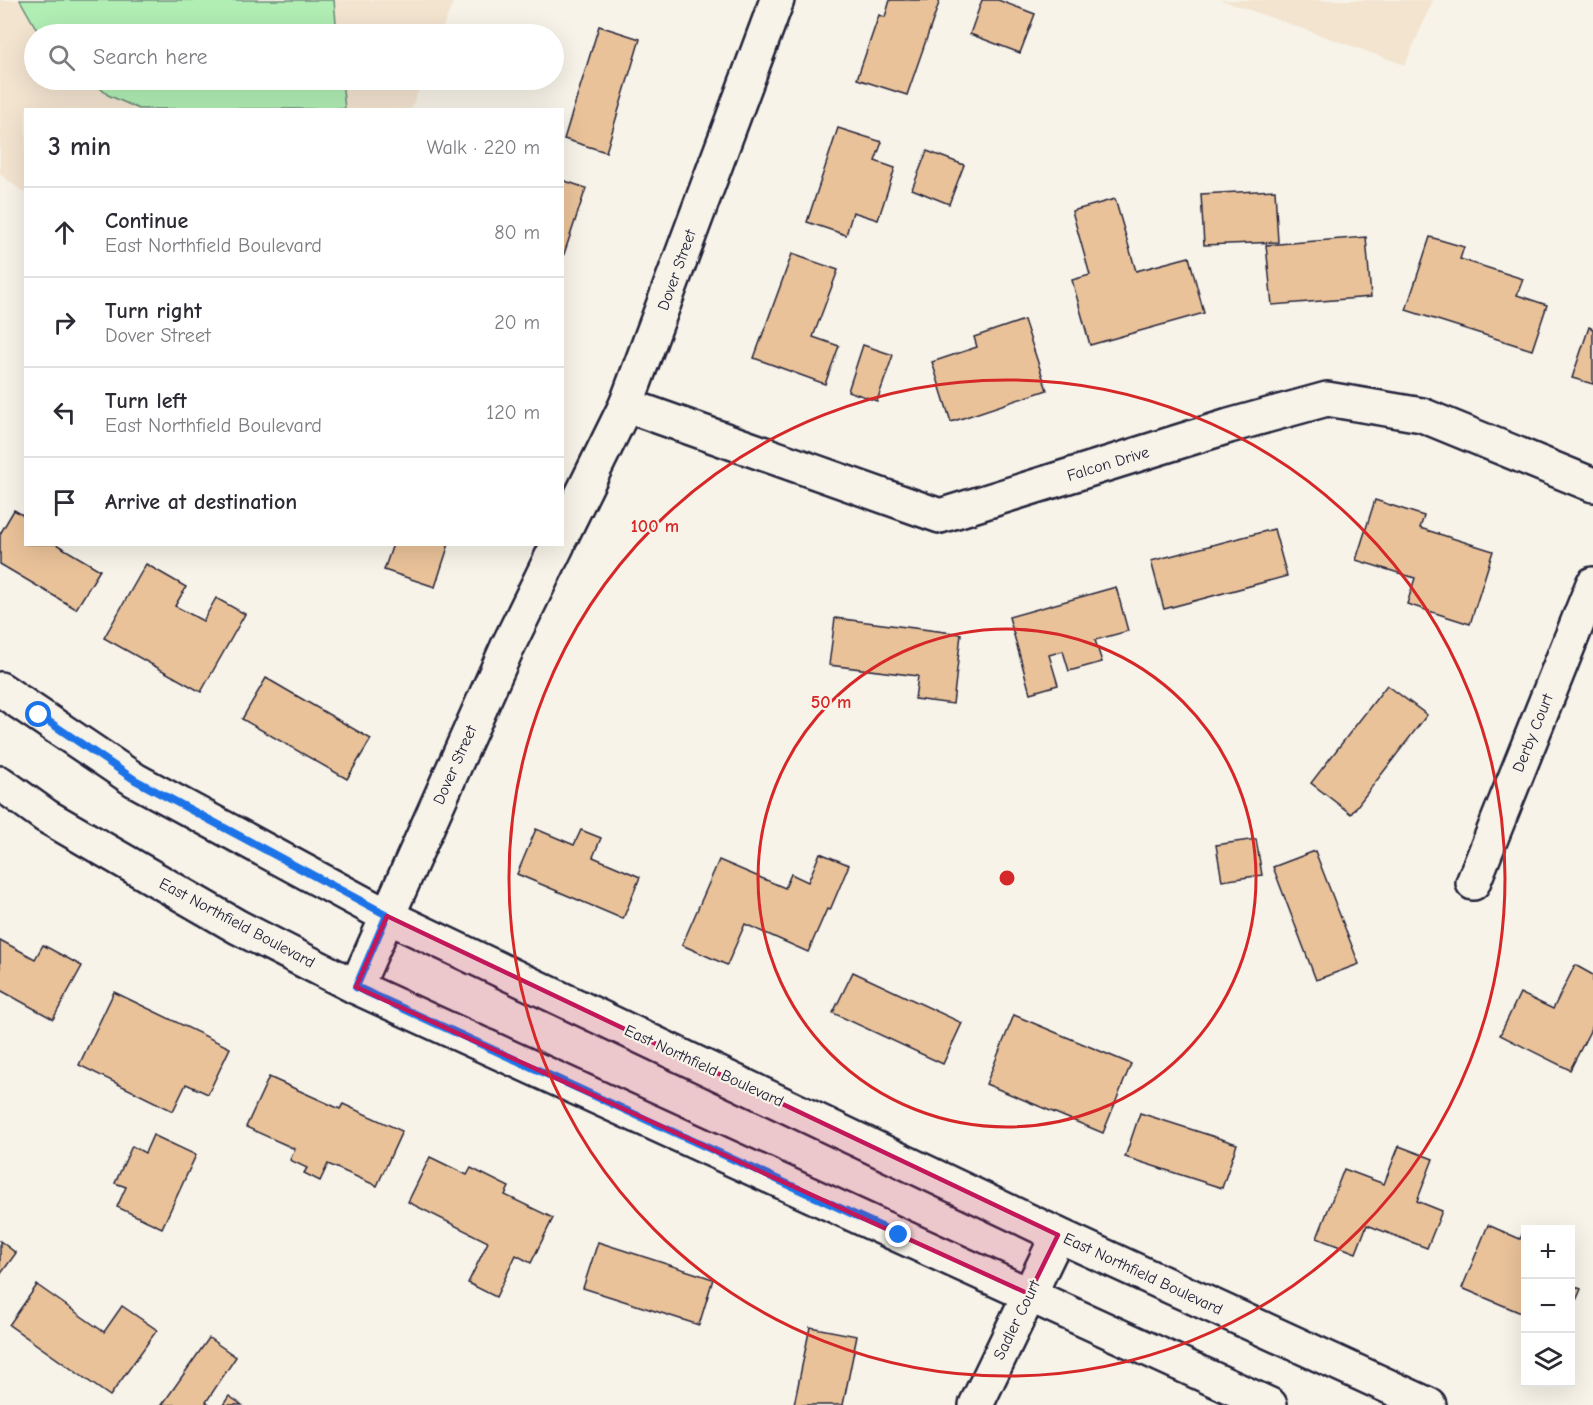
<!DOCTYPE html>
<html lang="en">
<head>
<meta charset="utf-8">
<style>
	body { margin:0; font-family:"Comic Neue",sans-serif; background:#f2f2f3; color:#2b2b33 }
	.controls { position:absolute; right:18px; bottom:18px; display:grid; overflow:hidden; border-radius:0px; box-shadow:0 6px 24px #0002 }
	.controls button { width:54px; height:54px; display:grid; place-items:center; padding:0; border:0; border-bottom:2px solid #e1e1e2; background:#fff; color:#2b2b33; font:30px sans-serif }
	.stop { position:absolute; width:18px; height:18px; margin:-14px; border:4px solid #1a73e8; border-radius:50%; background:#fff }
	.stop.end { background:#1a73e8; border-color:#fff; box-shadow:0 2px 6px #0008 }
	.list { margin:0; padding:0; list-style:none }
	h2 { display:flex; justify-content:space-between; align-items:center; height:78px; margin:0; padding:0 24px; font-size:26px }
	h2 small { font-size:20px; font-weight:400; color:#7c7c81 }
	.list li { display:grid; grid-template-columns:39px 1fr auto; gap:18px; align-items:center; box-sizing:border-box; height:90px; padding:0 24px; border-top:2px solid #e1e1e2 }
	.list b { display:block; font-size:22px; white-space:nowrap }
	.list p { margin:0; font-size:20px; white-space:nowrap; color:#7c7c81 }
	.list em { font-size:20px; font-style:normal; color:#7c7c81 }
	.icon { flex:none; width:33px; height:33px; fill:none; stroke:currentColor; stroke-width:2; stroke-linecap:round; stroke-linejoin:round }
	.map { position:relative; flex:none; width:1593px; height:1405px; overflow:hidden }
	.search { position:absolute; background:#fff; box-shadow:0 6px 24px #0002; left:24px; top:24px; width:540px; height:66px; display:flex; align-items:center; gap:15px; box-sizing:border-box; padding:0 21px; border-radius:33px; color:#7c7c81; font-size:22px }
	.panel { position:absolute; background:#fff; box-shadow:0 6px 24px #0002; left:24px; top:108px; width:540px; height:438px; border-radius:0px }
	.map>svg:first-child { display:block }
	.built { fill:#f3e4d0 }
	.green { fill:#b0eeb4; stroke:#698878; stroke-width:1.5 }
	.building { fill:#e9c299; stroke:#22223b; stroke-width:1.5 }
	.lines { fill:none; stroke-linecap:round; stroke-linejoin:round }
	.minor-casing { stroke:#22223b; stroke-width:38 }
	.major-casing { stroke:#22223b; stroke-width:38 }
	.minor { stroke:#f7f3e8; stroke-width:33 }
	.major { stroke:#f7f3e8; stroke-width:33 }
	.route { stroke:#1a73e8; stroke-width:8 }
	.marked { fill:#c2185b; fill-opacity:0.2; stroke:#c2185b; stroke-width:4.5; stroke-linejoin:round }
	.ring { fill:none; stroke:#d62828; stroke-width:3 }
	.labels { text-anchor:middle; dominant-baseline:central; stroke-width:4.5; stroke-linejoin:round; paint-order:stroke }
	.street-label { font-size:16px; fill:#22223b; stroke:#f7f3e8 }
	.centre { fill:#d62828; stroke:#f7f3e8; stroke-width:3 }
	.ring-label { font-size:18px; text-anchor:middle; font-weight:bold; fill:#d62828; stroke:#f7f3e8; stroke-width:4.5; stroke-linejoin:round; paint-order:stroke }
</style>
</head>
<body>
<div class="map">
<svg width="1593" height="1405" viewBox="0 0 1593 1405">
	<rect width="100%" height="100%" fill="#f7f3e8"/>
	<filter id="ink" filterUnits="userSpaceOnUse"><feTurbulence type="fractalNoise" baseFrequency=".0167" numOctaves="2"/><feDisplacementMap in="SourceGraphic" scale="12" xChannelSelector="R" yChannelSelector="G"/><feConvolveMatrix kernelMatrix="1 2 1 2 8 2 1 2 1" color-interpolation-filters="sRGB"/></filter>
	<g filter="url(#ink)">
		<g class="built">
			<path d="M0 0H454L440 34H34V80H423L411 109 26 110 25 193 0 174Z"/>
			<path d="M1221 0H1433L1405 65Z"/>
		</g>
		<g class="green">
			<path d="M20 0H334L337 34H42L37 30Z"/>
			<path d="M91 80H342L345 109H139L108 95Z"/>
		</g>
		<g class="building">
			<path d="M890 0H940L907 95 857 79 879 15 885 17Z"/>
			<path d="M982 0H998L1035 14 1020 53 970 34Z"/>
			<path d="M599 26 640 39 606 152 564 139Z"/>
			<path d="M838 128 882 142 875 161 895 168 878 220 853 212 846 235 807 222Z"/>
			<path d="M927 151 964 165 949 204 912 189Z"/>
			<path d="M562 180 586 188 562 260Z"/>
			<path d="M1275 190 1278 242 1204 245 1201 194Z"/>
			<path d="M1115 199 1136 271 1189 257 1204 313 1090 345 1072 280 1090 275 1072 211Z"/>
			<path d="M1366 237 1371 297 1272 305 1266 245Z"/>
			<path d="M1430 237 1464 247 1460 259 1523 279 1517 295 1547 305 1532 350 1406 310Z"/>
			<path d="M792 254 838 270 813 337 839 346 825 384 754 358Z"/>
			<path d="M1024 320 1047 390 951 422 932 362 977 347 974 337Z"/>
			<path d="M1589 327 1593 329V384L1572 378Z"/>
			<path d="M863 345 893 355 877 401 848 391Z"/>
			<path d="M1375 500 1424 516 1420 528 1493 551 1470 624 1407 604 1415 578 1356 560Z"/>
			<path d="M14 510 26 517V544H56L100 570 76 609 0 564V534Z"/>
			<path d="M1274 529 1287 576 1164 609 1151 561Z"/>
			<path d="M393 544H449L435 587 384 570Z"/>
			<path d="M146 564 186 587 175 606 203 621 216 598 245 614 201 692 104 638Z"/>
			<path d="M1116 587 1128 631 1095 640 1102 662 1069 671 1063 651 1049 655 1058 685 1030 693 1009 617Z"/>
			<path d="M835 618 961 634 953 704 915 699 918 676 829 665Z"/>
			<path d="M266 678 371 739 347 779 242 719Z"/>
			<path d="M1387 685 1427 715 1351 814 1311 783Z"/>
			<path d="M536 829 574 845 581 830 601 838 593 857 640 877 623 919 517 874Z"/>
			<path d="M1256 839 1262 875 1222 881 1216 845Z"/>
			<path d="M1315 851 1359 964 1316 980 1273 867Z"/>
			<path d="M820 853 849 865 830 910 827 909 808 952 745 924 727 965 682 945 719 860 785 888 791 874 808 882Z"/>
			<path d="M0 940 35 959 43 945 82 966 53 1019 0 990Z"/>
			<path d="M1575 965 1593 975V1025L1570 1070 1500 1035 1520 993 1553 1009Z"/>
			<path d="M853 972 962 1023 943 1064 833 1013Z"/>
			<path d="M114 992 230 1048 208 1094 186 1084 173 1111 79 1065Z"/>
			<path d="M1014 1015 1131 1064 1103 1133 986 1084Z"/>
			<path d="M269 1077 340 1109 343 1104 402 1131 377 1186 328 1164 320 1181 304 1173 307 1168 290 1160 295 1149 246 1127Z"/>
			<path d="M1140 1113 1237 1144 1222 1188 1125 1157Z"/>
			<path d="M153 1135 196 1155 162 1228 117 1207 126 1187 115 1183 132 1146 145 1153Z"/>
			<path d="M1399 1146 1433 1159 1417 1201 1442 1211 1427 1248 1367 1225 1356 1253 1317 1238 1344 1169 1384 1184Z"/>
			<path d="M430 1157 467 1175 471 1168 509 1187 505 1195 553 1218 531 1263 516 1255 496 1297 468 1283 488 1242 408 1202Z"/>
			<path d="M1488 1225 1520 1239 1525 1228 1528 1230H1526V1315L1462 1288Z"/>
			<path d="M0 1241 16 1253 0 1275Z"/>
			<path d="M598 1242 713 1279 699 1325 583 1288Z"/>
			<path d="M37 1285 104 1332 122 1306 157 1330 110 1396 9 1325Z"/>
			<path d="M1570 1285 1581 1289 1570 1315Z"/>
			<path d="M810 1327 857 1336 843 1405H794Z"/>
			<path d="M209 1338 236 1357 206 1402 210 1405H162Z"/>
			<path d="M229 1396 242 1405H223Z"/>
		</g>
		<g class="lines">
			<defs>
				<g id="minor">
					<path d="M626 405 940 516 1229 426 1327 399 1422 415 1593 485"/>
					<path d="M562 535 626 405 777 0"/>
					<path d="M1473 883 1593 584"/>
					<path d="M356 987 508 646 558 544"/>
					<path d="M976 1405 1058 1235"/>
				</g>
				<g id="major">
					<path d="M0 689 135 780 387 916 1058 1235 1429 1405"/>
					<path d="M0 783 46 816 238 927 356 987 1270 1405"/>
				</g>
			</defs>
			<use href="#minor" class="minor-casing"/>
			<use href="#major" class="major-casing"/>
			<use href="#minor" class="minor"/>
			<use href="#major" class="major"/>
		</g>
	</g>
	<g class="lines" filter="url(#ink)">
		<path class="route" d="M39 715 135 780 387 915 356 987 899 1235"/>
	</g>
	<path class="marked" d="M387 916 1058 1235 1029 1294 356 987Z"/>
	<g class="ring">
		<circle cx="1007" cy="878" r="249"/>
		<circle cx="1007" cy="878" r="498"/>
	</g>
	<g class="labels">
		<g class="street-label">
			<text transform="translate(677 270) rotate(-70)">Dover Street</text>
			<text transform="translate(1108 464) rotate(-17)">Falcon Drive</text>
			<text transform="translate(1533 733) rotate(-68)">Derby Court</text>
			<text transform="translate(455 765) rotate(-66)">Dover Street</text>
			<text transform="translate(237 923) rotate(28)">East Northfield Boulevard</text>
			<text transform="translate(704 1066) rotate(25)">East Northfield Boulevard</text>
			<text transform="translate(1143 1274) rotate(25)">East Northfield Boulevard</text>
			<text transform="translate(1017 1320) rotate(-64)">Sadler Court</text>
		</g>
	</g>
	<circle cx="1007" cy="878" r="9" class="centre"/>
	<g class="ring-label">
		<text x="655" y="532">100 m</text>
		<text x="831" y="708">50 m</text>
	</g>
</svg>
<div class="controls">
<button>+</button>
<button>−</button>
<button><svg class="icon" aria-label="layers" viewBox="0 0 24 24"><path d="M12 4l9 5-9 5-9-5zM3 14l9 5 9-5"/></svg></button>
</div>
<div class="stop" style="left:39px;top:715px"></div>
<div class="stop end" style="left:899px;top:1235px"></div>
<div class="search"><svg class="icon" aria-label="search" viewBox="0 0 24 24"><circle cx="10" cy="10" r="6"/><path d="M15 15l6 6"/></svg>Search here</div>
<section class="panel">
<h2>3 min<small>Walk · 220 m</small></h2>
<ul class="list">
<li><svg class="icon" aria-label="ahead" viewBox="0 0 24 24"><path d="M12 20V5M6 11l6-6 6 6"/></svg><div><b>Continue</b><p>East Northfield Boulevard</p></div><em>80 m</em></li>
<li><svg class="icon" aria-label="right" viewBox="0 0 24 24"><path d="M7 20v-9h11M14 6l5 5-5 5"/></svg><div><b>Turn right</b><p>Dover Street</p></div><em>20 m</em></li>
<li><svg class="icon" aria-label="left" viewBox="0 0 24 24"><path d="M17 20v-9H6M10 6l-5 5 5 5"/></svg><div><b>Turn left</b><p>East Northfield Boulevard</p></div><em>120 m</em></li>
<li><svg class="icon" aria-label="arrive" viewBox="0 0 24 24"><path d="M6 21V4h12l-3 4 3 4H6"/></svg><div><b>Arrive at destination</b></div></li>
</ul>
</section>
</div>
</body>
</html>
